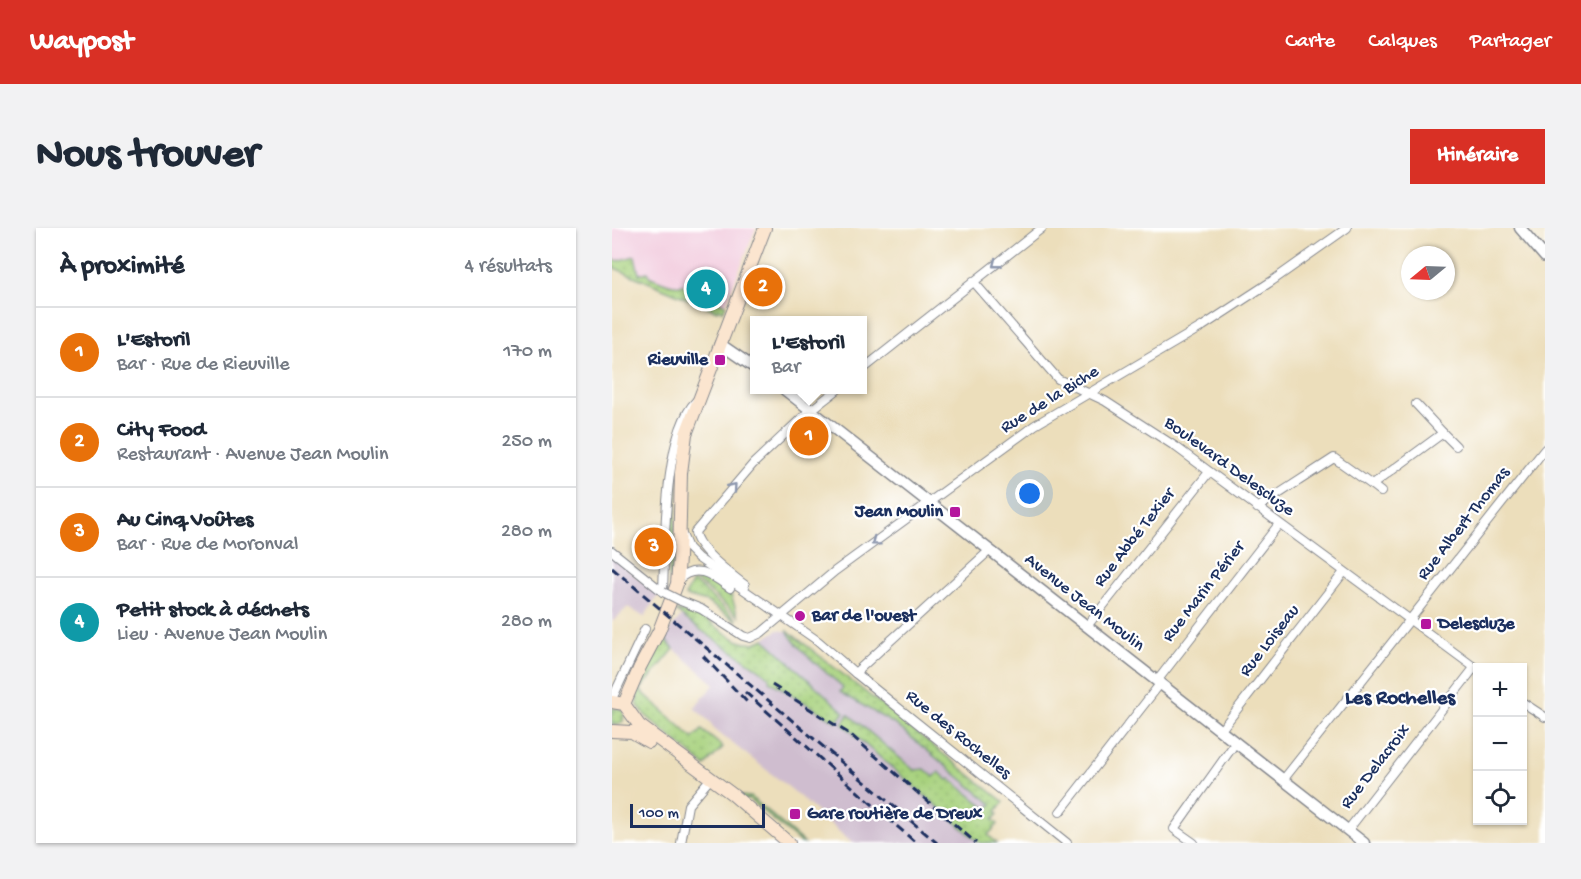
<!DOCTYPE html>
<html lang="fr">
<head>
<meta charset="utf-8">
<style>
	body { margin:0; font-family:"Gochi Hand",sans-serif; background:#f2f2f3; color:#1f2937 }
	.controls { position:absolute; right:18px; bottom:18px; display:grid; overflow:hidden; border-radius:0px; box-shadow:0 2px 4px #0004 }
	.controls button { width:54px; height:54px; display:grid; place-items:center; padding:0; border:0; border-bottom:2px solid #e0e1e3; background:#fff; color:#1f2937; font:30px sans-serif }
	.compass { position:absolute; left:789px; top:18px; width:54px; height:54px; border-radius:50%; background:#fff; box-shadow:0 2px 4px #0004; rotate:251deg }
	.scale { position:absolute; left:18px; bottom:15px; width:135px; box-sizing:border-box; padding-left:6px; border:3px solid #1b2f5e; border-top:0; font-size:16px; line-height:21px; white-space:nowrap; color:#1b2f5e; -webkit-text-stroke:4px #fff; paint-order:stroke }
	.you { position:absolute; left:418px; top:266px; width:21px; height:21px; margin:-15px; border:4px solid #fff; border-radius:50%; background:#1a73e8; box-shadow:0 0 0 9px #1a73e833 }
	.badge { display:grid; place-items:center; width:39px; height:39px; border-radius:50%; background:#d93025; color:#fff; font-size:20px; font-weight:700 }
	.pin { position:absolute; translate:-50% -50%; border:3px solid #fff; box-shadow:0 2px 6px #0006 }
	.popup { position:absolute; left:138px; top:88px; width:117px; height:78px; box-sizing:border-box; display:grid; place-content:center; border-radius:0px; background:#fff; filter:drop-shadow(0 2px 4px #0005); font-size:20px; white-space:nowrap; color:#747a83 }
	.popup b { font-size:22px; color:#1f2937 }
	.popup::after { content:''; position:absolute; left:50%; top:100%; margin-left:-12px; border:12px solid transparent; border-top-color:#fff }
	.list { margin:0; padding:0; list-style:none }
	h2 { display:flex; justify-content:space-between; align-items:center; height:78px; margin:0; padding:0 24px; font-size:26px }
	h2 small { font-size:20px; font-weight:400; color:#747a83 }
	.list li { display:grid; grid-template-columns:39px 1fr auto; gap:18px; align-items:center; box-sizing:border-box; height:90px; padding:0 24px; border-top:2px solid #e0e1e3 }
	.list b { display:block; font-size:22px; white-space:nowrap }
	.list p { margin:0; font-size:20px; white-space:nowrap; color:#747a83 }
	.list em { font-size:20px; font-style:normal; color:#747a83 }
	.icon { flex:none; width:33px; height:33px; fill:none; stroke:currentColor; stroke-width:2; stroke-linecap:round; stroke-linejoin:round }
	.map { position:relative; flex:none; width:933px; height:615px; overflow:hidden; border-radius:0px }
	header { display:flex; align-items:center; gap:36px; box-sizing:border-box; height:84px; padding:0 30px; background:#d93025; color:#fff }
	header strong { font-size:28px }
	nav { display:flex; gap:33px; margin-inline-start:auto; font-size:21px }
	.intro { display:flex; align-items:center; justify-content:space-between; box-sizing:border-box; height:144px; padding:0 36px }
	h1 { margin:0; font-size:42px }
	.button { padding:15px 27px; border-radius:0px; background:#d93025; color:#fff; font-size:21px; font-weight:700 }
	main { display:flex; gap:36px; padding:0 36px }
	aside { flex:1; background:#fff; border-radius:0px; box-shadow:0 2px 4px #0004 }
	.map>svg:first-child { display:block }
	.built { fill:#f3cfe0 }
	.railway { fill:#cfbdcf }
	.grass { fill:url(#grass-dots); stroke:#61806e; stroke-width:1.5 }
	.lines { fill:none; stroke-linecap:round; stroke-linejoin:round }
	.minor-casing { stroke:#84868c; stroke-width:10 }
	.tertiary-casing { stroke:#84868c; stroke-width:13 }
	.secondary-casing { stroke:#84868c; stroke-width:14 }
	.minor { stroke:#fff; stroke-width:8 }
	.tertiary { stroke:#fff; stroke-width:10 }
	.secondary { stroke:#fbe5cf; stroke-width:12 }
	.rail { stroke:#1b2f5e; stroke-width:3; stroke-dasharray:9 4.5; stroke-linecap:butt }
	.minor-bridge-casing { stroke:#84868c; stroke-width:10; stroke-linecap:butt }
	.minor-bridge { stroke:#fff; stroke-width:8 }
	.oneway { stroke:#8d97ae }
	.poi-dot { fill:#b5179e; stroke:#fff; stroke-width:2 }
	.labels { text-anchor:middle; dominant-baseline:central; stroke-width:4.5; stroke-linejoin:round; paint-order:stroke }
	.poi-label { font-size:18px; font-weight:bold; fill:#1b2f5e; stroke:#fff; text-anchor:start }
	.street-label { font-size:18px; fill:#1b2f5e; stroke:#fff }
	.quarter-label { font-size:21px; font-weight:bold; fill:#1b2f5e; stroke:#fff }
</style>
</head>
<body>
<header>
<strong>Waypost</strong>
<nav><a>Carte</a><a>Calques</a><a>Partager</a></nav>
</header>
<div class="intro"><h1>Nous trouver</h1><a class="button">Itinéraire</a></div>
<main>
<aside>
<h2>À proximité<small>4 résultats</small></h2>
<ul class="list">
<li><span class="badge" style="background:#e8710a">1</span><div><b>L'Estoril</b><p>Bar · Rue de Rieuville</p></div><em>170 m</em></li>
<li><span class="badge" style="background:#e8710a">2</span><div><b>City Food</b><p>Restaurant · Avenue Jean Moulin</p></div><em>250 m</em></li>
<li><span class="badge" style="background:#e8710a">3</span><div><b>Au Cinq Voûtes</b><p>Bar · Rue de Moronval</p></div><em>280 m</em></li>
<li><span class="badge" style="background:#0f9aa8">4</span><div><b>Petit stock à déchets</b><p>Lieu · Avenue Jean Moulin</p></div><em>280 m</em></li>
</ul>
</aside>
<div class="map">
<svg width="933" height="615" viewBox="0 0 933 615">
	<defs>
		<pattern id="grass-dots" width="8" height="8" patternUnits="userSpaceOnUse" patternTransform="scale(1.5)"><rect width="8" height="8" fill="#a7d17d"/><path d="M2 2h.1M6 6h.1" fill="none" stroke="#8fb46e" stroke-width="1.8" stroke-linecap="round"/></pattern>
	</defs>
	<rect width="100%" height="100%" fill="#fff"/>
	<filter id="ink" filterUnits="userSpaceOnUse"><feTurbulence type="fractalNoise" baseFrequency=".0167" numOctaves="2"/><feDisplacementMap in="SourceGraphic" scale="12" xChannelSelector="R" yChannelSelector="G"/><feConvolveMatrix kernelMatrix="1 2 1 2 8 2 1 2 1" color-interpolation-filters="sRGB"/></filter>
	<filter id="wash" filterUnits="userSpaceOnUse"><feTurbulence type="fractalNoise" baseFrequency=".008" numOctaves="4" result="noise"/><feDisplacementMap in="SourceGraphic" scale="24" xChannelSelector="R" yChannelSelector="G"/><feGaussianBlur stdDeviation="1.35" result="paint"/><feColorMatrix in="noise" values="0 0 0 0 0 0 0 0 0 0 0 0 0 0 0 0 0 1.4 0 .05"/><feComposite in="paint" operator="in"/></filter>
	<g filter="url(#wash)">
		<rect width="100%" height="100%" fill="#ecdebb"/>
		<path class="built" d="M0 0H144L111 83 107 81 105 83 0 39Z"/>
		<g class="railway">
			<path d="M0 328 47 367 32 389 16 379 0 394Z"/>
			<path d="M64 383 83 386 124 412 136 416 145 415 166 402 178 404 392 574 384 583 386 586 381 592 386 596 376 607 385 615H240L179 561 102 501 98 494 82 480 103 456 55 415 53 407 70 388Z"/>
		</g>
		<g class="grass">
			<path d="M23 28 27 46 36 44 37 48C57 57 64 60 86 55L89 69 99 68V70L114 77 111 83 107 81 105 83 0 39V31L5 33Z"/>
			<path d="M67 218 60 355 57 348C59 305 58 261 67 218Z"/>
			<path d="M86 349 97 352 119 367 126 388 85 353Z"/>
			<path d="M81 353 124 391V393L95 374 73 368Z"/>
			<path d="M64 383C70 384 77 384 83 386 106 394 127 427 152 411L232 484 225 494 157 453 158 450C127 425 94 409 64 383Z"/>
			<path d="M175 402 392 574 384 583 386 586 381 592 386 596 376 607 385 615H368L242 507V505L230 496 236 486 302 542 313 541 322 549 327 544 336 552 338 551 375 581 380 576 284 497 228 464 231 459C215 445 183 420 175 402Z"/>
			<path d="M53 407 55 414 62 421 28 462 81 510 90 502 111 519 93 538 33 487 25 476V462Z"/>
			<path d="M3 480 9 481 12 485 11 493 6 497 0 496V481Z"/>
			<path d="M128 568 139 569 192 615H189L137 571 132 572Z"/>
		</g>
	</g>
	<g filter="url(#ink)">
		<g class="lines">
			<defs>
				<g id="minor">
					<path d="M361 53 446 151 493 173 564 219 866 442"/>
					<path d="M251 141 430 0"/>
					<path d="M831 205 844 218"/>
					<path d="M760 257 769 264"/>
					<path d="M645 280 722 230 760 257 831 205 804 176"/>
					<path d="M69 304 76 320 86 330 206 413 243 445 455 615"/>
					<path d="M0 323 51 364"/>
					<path d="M66 352C85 334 101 348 118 360"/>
					<path d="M133 357C120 347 84 321 83 304L141 236 194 186 225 162"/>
					<path d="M51 364C53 318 51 206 84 173"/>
					<path d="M69 373 89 381 131 408 138 410 149 405 223 343 423 197 591 98 660 53 735 0"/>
					<path d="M476 397 597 244"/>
					<path d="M243 445 378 322"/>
					<path d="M545 453 667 296"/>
					<path d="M0 471 33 401"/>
					<path d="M910 474 933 489"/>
					<path d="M609 502 732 344"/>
					<path d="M671 552 933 221"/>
					<path d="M448 584 548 456"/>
					<path d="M736 602 862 440"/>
					<path d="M69 615 76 577 99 550"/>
					<path d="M582 615 562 601 624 514"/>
				</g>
				<g id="tertiary">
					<path d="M908 0 933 29"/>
					<path d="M108 116 143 140"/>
					<path d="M173 162 752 615"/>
				</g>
				<g id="secondary">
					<path d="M0 474 12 476 27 497 120 566 177 615"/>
					<path d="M12 476 28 439 47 403 65 356 67 330 69 245 74 206 153 0"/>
					<path d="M0 503 20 504 37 514"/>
				</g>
			</defs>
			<use href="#minor" class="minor-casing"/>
			<use href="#tertiary" class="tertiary-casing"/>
			<use href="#secondary" class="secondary-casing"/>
			<use href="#minor" class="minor"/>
			<use href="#tertiary" class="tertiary"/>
			<use href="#secondary" class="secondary"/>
			<g class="rail">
				<path d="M0 340 325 615"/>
				<path d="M91 428 136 475"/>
				<path d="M160 457 239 507 364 615"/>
				<path d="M133 464 304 615"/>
			</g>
			<defs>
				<path id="minor-bridge" d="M51 364 69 373"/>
			</defs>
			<use href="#minor-bridge" class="minor-bridge-casing"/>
			<use href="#minor-bridge" class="minor-bridge"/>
		</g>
		<defs><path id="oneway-chevron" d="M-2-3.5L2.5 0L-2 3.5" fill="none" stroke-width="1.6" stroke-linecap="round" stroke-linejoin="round" transform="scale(1.5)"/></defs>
		<g class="oneway">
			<use href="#oneway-chevron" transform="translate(384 36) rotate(142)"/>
			<use href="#oneway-chevron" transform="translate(121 259) rotate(-49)"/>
			<use href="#oneway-chevron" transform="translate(263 314) rotate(143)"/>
		</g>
	</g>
	<g class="poi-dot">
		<rect x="102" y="126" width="12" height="12" rx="3"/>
		<rect x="337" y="278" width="12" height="12" rx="3"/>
		<circle cx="188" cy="388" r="6"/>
		<rect x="808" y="390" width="12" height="12" rx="3"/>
		<rect x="177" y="580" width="12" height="12" rx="3"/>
	</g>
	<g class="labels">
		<g class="poi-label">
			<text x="96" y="132" text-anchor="end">Rieuville</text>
			<text x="331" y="284" text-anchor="end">Jean Moulin</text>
			<text x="200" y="388">Bar de l'ouest</text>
			<text x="826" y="396">Delescluze</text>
			<text x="195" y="586">Gare routière de Dreux</text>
		</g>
		<g class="street-label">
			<text transform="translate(438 172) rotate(-32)">Rue de la Biche</text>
			<text transform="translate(617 239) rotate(36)">Boulevard Delescluze</text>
			<text transform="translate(852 296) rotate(-52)">Rue Albert Thomas</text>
			<text transform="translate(523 310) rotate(-52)">Rue Abbé Texier</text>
			<text transform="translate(592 364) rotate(-52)">Rue Marin Périer</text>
			<text transform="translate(472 375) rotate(38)">Avenue Jean Moulin</text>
			<text transform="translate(658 413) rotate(-52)">Rue Loiseau</text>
			<text transform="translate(346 507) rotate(39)">Rue des Rochelles</text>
			<text transform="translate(764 539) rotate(-52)">Rue Delacroix</text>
		</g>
		<g class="quarter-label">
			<text x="788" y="471">Les Rochelles</text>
		</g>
	</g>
</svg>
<div class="controls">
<button>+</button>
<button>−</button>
<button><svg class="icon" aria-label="locate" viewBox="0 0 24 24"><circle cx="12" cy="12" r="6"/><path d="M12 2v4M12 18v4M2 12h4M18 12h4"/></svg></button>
</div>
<svg class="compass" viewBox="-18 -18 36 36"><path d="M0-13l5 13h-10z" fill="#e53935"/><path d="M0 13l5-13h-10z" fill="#747a83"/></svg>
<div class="scale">100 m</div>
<div class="you"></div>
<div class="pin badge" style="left:197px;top:208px;background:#e8710a">1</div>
<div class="popup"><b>L'Estoril</b>Bar</div>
<div class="pin badge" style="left:151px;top:59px;background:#e8710a">2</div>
<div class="pin badge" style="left:42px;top:319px;background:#e8710a">3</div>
<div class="pin badge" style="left:94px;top:61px;background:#0f9aa8">4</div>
</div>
</main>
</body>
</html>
